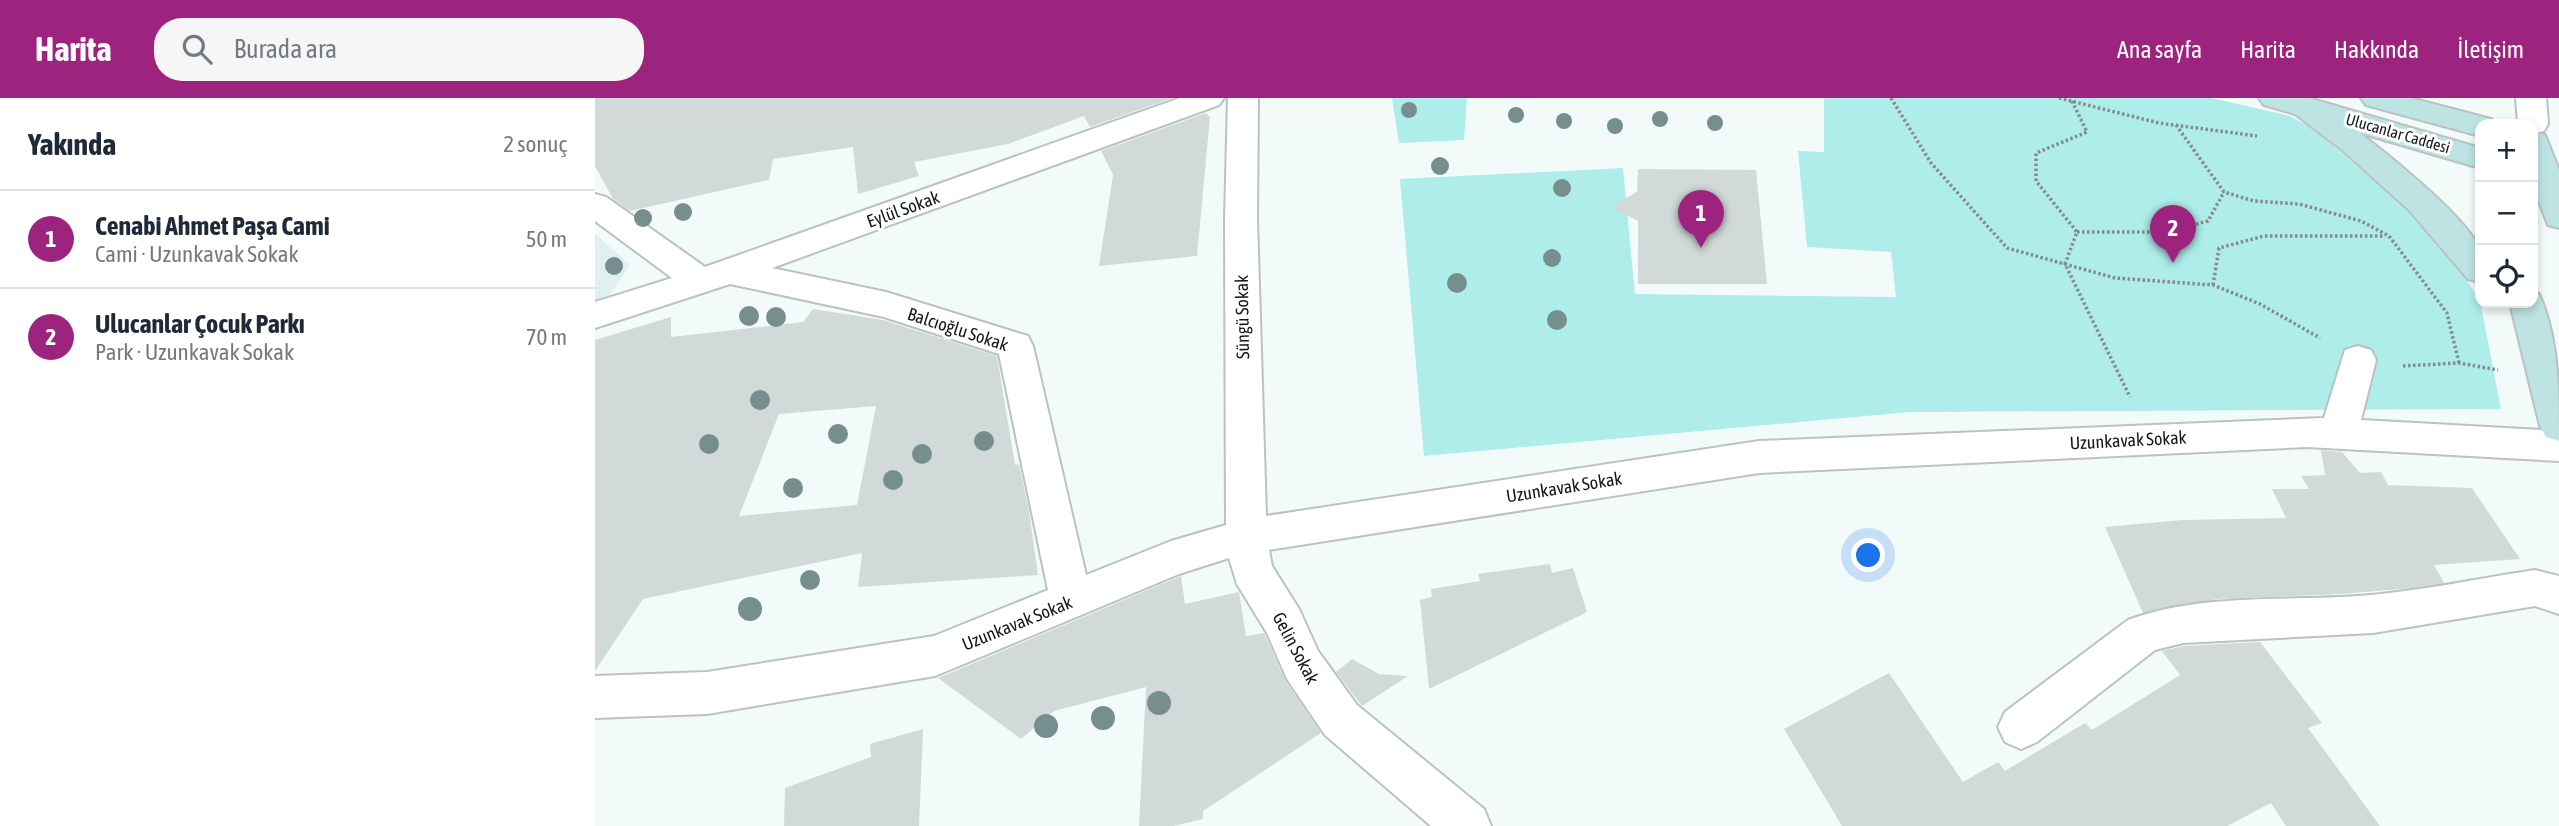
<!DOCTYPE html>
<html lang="tr">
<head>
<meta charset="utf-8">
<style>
	body { margin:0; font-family:"Asap Condensed",sans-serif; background:#f6f6f7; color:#1f2937 }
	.controls { position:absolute; right:21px; top:21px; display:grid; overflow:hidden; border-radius:14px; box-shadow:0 4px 10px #0003 }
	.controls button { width:63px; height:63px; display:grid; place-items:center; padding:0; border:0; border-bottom:2px solid #e0e1e3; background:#fff; color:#1f2937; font:35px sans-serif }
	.you { position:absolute; left:1274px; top:458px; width:24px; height:24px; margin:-18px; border:5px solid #fff; border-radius:50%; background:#1a73e8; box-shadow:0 0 0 10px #1a73e833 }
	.badge { display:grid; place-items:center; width:46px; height:46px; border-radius:50%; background:#9c247e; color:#fff; font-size:23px; font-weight:700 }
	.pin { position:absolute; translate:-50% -58px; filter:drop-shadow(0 2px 4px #0008) }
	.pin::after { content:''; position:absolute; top:37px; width:24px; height:21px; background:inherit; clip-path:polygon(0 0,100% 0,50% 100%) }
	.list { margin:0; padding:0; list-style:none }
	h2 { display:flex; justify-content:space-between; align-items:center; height:91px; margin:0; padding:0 28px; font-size:30px }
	h2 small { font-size:23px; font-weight:400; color:#747a83 }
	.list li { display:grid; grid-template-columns:46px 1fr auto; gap:21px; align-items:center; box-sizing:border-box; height:98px; padding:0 28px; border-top:2px solid #e0e1e3 }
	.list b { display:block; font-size:26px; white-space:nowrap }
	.list p { margin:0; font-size:23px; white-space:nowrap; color:#747a83 }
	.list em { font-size:23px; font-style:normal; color:#747a83 }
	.icon { flex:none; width:38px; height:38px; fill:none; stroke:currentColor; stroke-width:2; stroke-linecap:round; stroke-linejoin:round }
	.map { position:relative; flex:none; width:1964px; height:728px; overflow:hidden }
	header { display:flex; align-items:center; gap:42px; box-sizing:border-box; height:98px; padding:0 35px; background:#9c247e; color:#fff }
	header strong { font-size:33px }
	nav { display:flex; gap:38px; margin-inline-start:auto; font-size:24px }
	.search { width:490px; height:63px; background:#f6f6f7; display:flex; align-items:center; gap:18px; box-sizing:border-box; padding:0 24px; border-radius:28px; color:#747a83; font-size:26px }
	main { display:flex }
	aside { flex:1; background:#fff }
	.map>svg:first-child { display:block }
	.built { fill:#def0ef }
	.green { fill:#aeede9 }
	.building { fill:#d1dad9; fill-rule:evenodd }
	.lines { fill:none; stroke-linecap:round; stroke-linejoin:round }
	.street-casing { stroke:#bac2c2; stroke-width:4 }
	.secondary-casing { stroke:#bac2c2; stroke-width:4 }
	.path { stroke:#858b8b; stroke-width:3.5; stroke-dasharray:2.5 2.5; stroke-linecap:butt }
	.street { fill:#fff; fill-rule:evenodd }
	.secondary { fill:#bde4e2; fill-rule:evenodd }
	.tree { fill:#768f8e }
	.labels { text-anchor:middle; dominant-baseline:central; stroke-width:6; stroke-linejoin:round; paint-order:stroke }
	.far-street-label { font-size:16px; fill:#141717; stroke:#fff }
	.street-label { font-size:18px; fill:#141717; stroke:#fff }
</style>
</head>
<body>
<header>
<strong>Harita</strong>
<div class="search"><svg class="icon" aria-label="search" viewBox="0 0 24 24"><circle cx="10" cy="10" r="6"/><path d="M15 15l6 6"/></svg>Burada ara</div>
<nav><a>Ana sayfa</a><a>Harita</a><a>Hakkında</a><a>İletişim</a></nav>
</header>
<main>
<aside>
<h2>Yakında<small>2 sonuç</small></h2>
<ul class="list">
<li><span class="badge">1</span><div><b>Cenabi Ahmet Paşa Cami</b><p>Cami · Uzunkavak Sokak</p></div><em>50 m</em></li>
<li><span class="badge">2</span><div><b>Ulucanlar Çocuk Parkı</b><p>Park · Uzunkavak Sokak</p></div><em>70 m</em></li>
</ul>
</aside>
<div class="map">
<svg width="1964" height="728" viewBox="0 0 1964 728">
	<rect width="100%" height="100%" fill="#f2fbfa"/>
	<path class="built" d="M0 136 35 167 14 198 0 203Z"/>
	<g class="green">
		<path d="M797 0H872L869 42 804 45Z"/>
		<path d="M1229 0H1616L1695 18 1719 31 1809 109 1867 175 1885 203 1906 311 1315 314 829 358 805 81 1028 70 1040 196 1301 199 1296 154 1212 149 1203 53 1229 54Z"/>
	</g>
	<g class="building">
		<path d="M0 0H577L495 29 489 18 413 46 319 64 324 78 263 96 258 49 178 61 174 82 35 113 18 101 0 68Z"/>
		<path d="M611 15 615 19 602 158 504 168 518 77 506 53Z"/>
		<path d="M1043 71 1161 72 1172 186H1043V123L1016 109 1042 94Z"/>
		<path d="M218 211 288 222 402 258 420 367 424 366 434 413 443 477 263 489 267 455 48 501 0 573V242L76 219V239L208 224ZM281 308 262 407 144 418 184 316Z"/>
		<path d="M1726 352 1747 354 1765 375 1786 374 1793 387 1877 390 1925 461 1839 467 1849 485 1817 490 1746 496 1622 501 1548 515 1510 429 1587 422 1691 420 1677 391H1714L1706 378 1730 377Z"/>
		<path d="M955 466 957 475 978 470 992 514 834 591 825 502 837 499 836 491 885 483 883 476Z"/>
		<path d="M586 478 590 506 644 494 651 538 669 535 690 582 726 635 608 713V721L578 728H544L551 589 459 613 426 641 343 580Z"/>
		<path d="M1665 544 1727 625 1713 630 1785 728H1691L1676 705 1632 728H1247L1189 631 1294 575 1368 684 1403 664 1410 673 1490 625 1497 632 1585 577 1567 553 1588 548Z"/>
		<path d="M757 561 784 576 813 578 767 608 741 574Z"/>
		<path d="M328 631 324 728H189L190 690 276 659 275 646Z"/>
	</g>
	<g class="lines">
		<defs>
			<g id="street">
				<path d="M585 0H629L624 7 177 170 291 194 433 238 438 248 491 477 576 443 631 427 630 121 633 0H663L662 121 671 418 1164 343 1729 320 1750 252 1763 248 1776 252 1781 262 1766 322 1964 333V363L1712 349 1164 375 674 452 677 468 704 511 723 553 762 607 889 711 896 728H836L730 637 692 581 672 535 642 486 634 460 584 476 340 578 112 616 0 620V578L112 574 339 538 453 492 404 256 289 219 135 186 0 230V204L77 180 0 123V96L11 99 110 169Z"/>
				<path d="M1921 0H1951L1953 26 1949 33 1938 36V26H1923Z"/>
				<path d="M1940 472 1964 478V516L1940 508 1778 535 1588 545 1560 552 1442 644 1426 651 1410 644 1403 629 1410 614 1533 522C1609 494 1696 504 1776 497 1831 492 1886 480 1940 472Z"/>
			</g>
			<g id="secondary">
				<path d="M1664 0H1714L1885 50V70L1765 35C1797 60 1864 113 1883 147 1889 155 1885 174 1885 184L1873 181 1814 112 1746 51 1700 16 1669 7Z"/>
				<path d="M1766 0H1816L1896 21 1899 26H1885V38L1771 7Z"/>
				<path d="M1938 34 1950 37 1964 72V130L1953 127 1938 88Z"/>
				<path d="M1938 194 1944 196C1964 240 1964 294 1964 343L1951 339 1945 328 1915 205H1938Z"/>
			</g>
		</defs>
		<use href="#street" class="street-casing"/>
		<use href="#secondary" class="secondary-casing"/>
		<g class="path">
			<path d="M1296 0 1336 65 1412 150 1520 180 1618 187 1665 206 1725 240"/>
			<path d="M1464 0 1564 25 1662 38"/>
			<path d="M1477 3 1492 34 1441 55V83L1482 134 1470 166 1535 299"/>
			<path d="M1581 27 1629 94 1659 103 1704 106 1766 123 1794 138 1852 215 1864 265"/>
			<path d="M1482 134H1572L1613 123 1629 94"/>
			<path d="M1618 187 1624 150 1669 138H1790"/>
			<path d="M1808 268 1864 265 1903 272"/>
		</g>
		<use href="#street" class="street"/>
		<use href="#secondary" class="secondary"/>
	</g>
	<g class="tree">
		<circle cx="814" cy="12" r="8"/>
		<circle cx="921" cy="17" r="8"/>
		<circle cx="1065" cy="21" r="8"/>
		<circle cx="969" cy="23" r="8"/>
		<circle cx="1120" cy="25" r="8"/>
		<circle cx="1020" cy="28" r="8"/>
		<circle cx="845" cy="68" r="9"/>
		<circle cx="967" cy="90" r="9"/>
		<circle cx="88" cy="114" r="9"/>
		<circle cx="48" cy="120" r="9"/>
		<circle cx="957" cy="160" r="9"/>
		<circle cx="19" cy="168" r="9"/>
		<circle cx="862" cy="185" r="10"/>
		<circle cx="154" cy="218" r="10"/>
		<circle cx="181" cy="219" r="10"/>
		<circle cx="962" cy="222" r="10"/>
		<circle cx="165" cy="302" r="10"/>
		<circle cx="243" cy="336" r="10"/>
		<circle cx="389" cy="343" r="10"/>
		<circle cx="114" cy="346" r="10"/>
		<circle cx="327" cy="356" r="10"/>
		<circle cx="298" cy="382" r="10"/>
		<circle cx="198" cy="390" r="10"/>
		<circle cx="215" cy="482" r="10"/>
		<circle cx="155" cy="511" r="12"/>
		<circle cx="564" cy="605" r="12"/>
		<circle cx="508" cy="620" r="12"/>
		<circle cx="451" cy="628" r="12"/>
	</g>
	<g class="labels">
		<g class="far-street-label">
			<text transform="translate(1803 35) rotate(16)">Ulucanlar Caddesi</text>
		</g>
		<g class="street-label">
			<text transform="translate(308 111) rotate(-20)">Eylül Sokak</text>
			<text transform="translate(647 219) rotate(-91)">Süngü Sokak</text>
			<text transform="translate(363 231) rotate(18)">Balcıoğlu Sokak</text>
			<text transform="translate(1533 342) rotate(-3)">Uzunkavak Sokak</text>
			<text transform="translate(969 389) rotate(-9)">Uzunkavak Sokak</text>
			<text transform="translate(422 525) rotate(-22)">Uzunkavak Sokak</text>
			<text transform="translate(701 550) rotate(62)">Gelin Sokak</text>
		</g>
	</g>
</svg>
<div class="controls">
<button>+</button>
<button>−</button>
<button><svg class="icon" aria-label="locate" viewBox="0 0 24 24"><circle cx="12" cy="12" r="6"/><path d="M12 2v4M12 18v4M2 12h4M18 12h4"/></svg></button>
</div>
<div class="you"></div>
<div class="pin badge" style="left:1106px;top:150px">1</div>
<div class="pin badge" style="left:1578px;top:165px">2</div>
</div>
</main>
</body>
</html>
